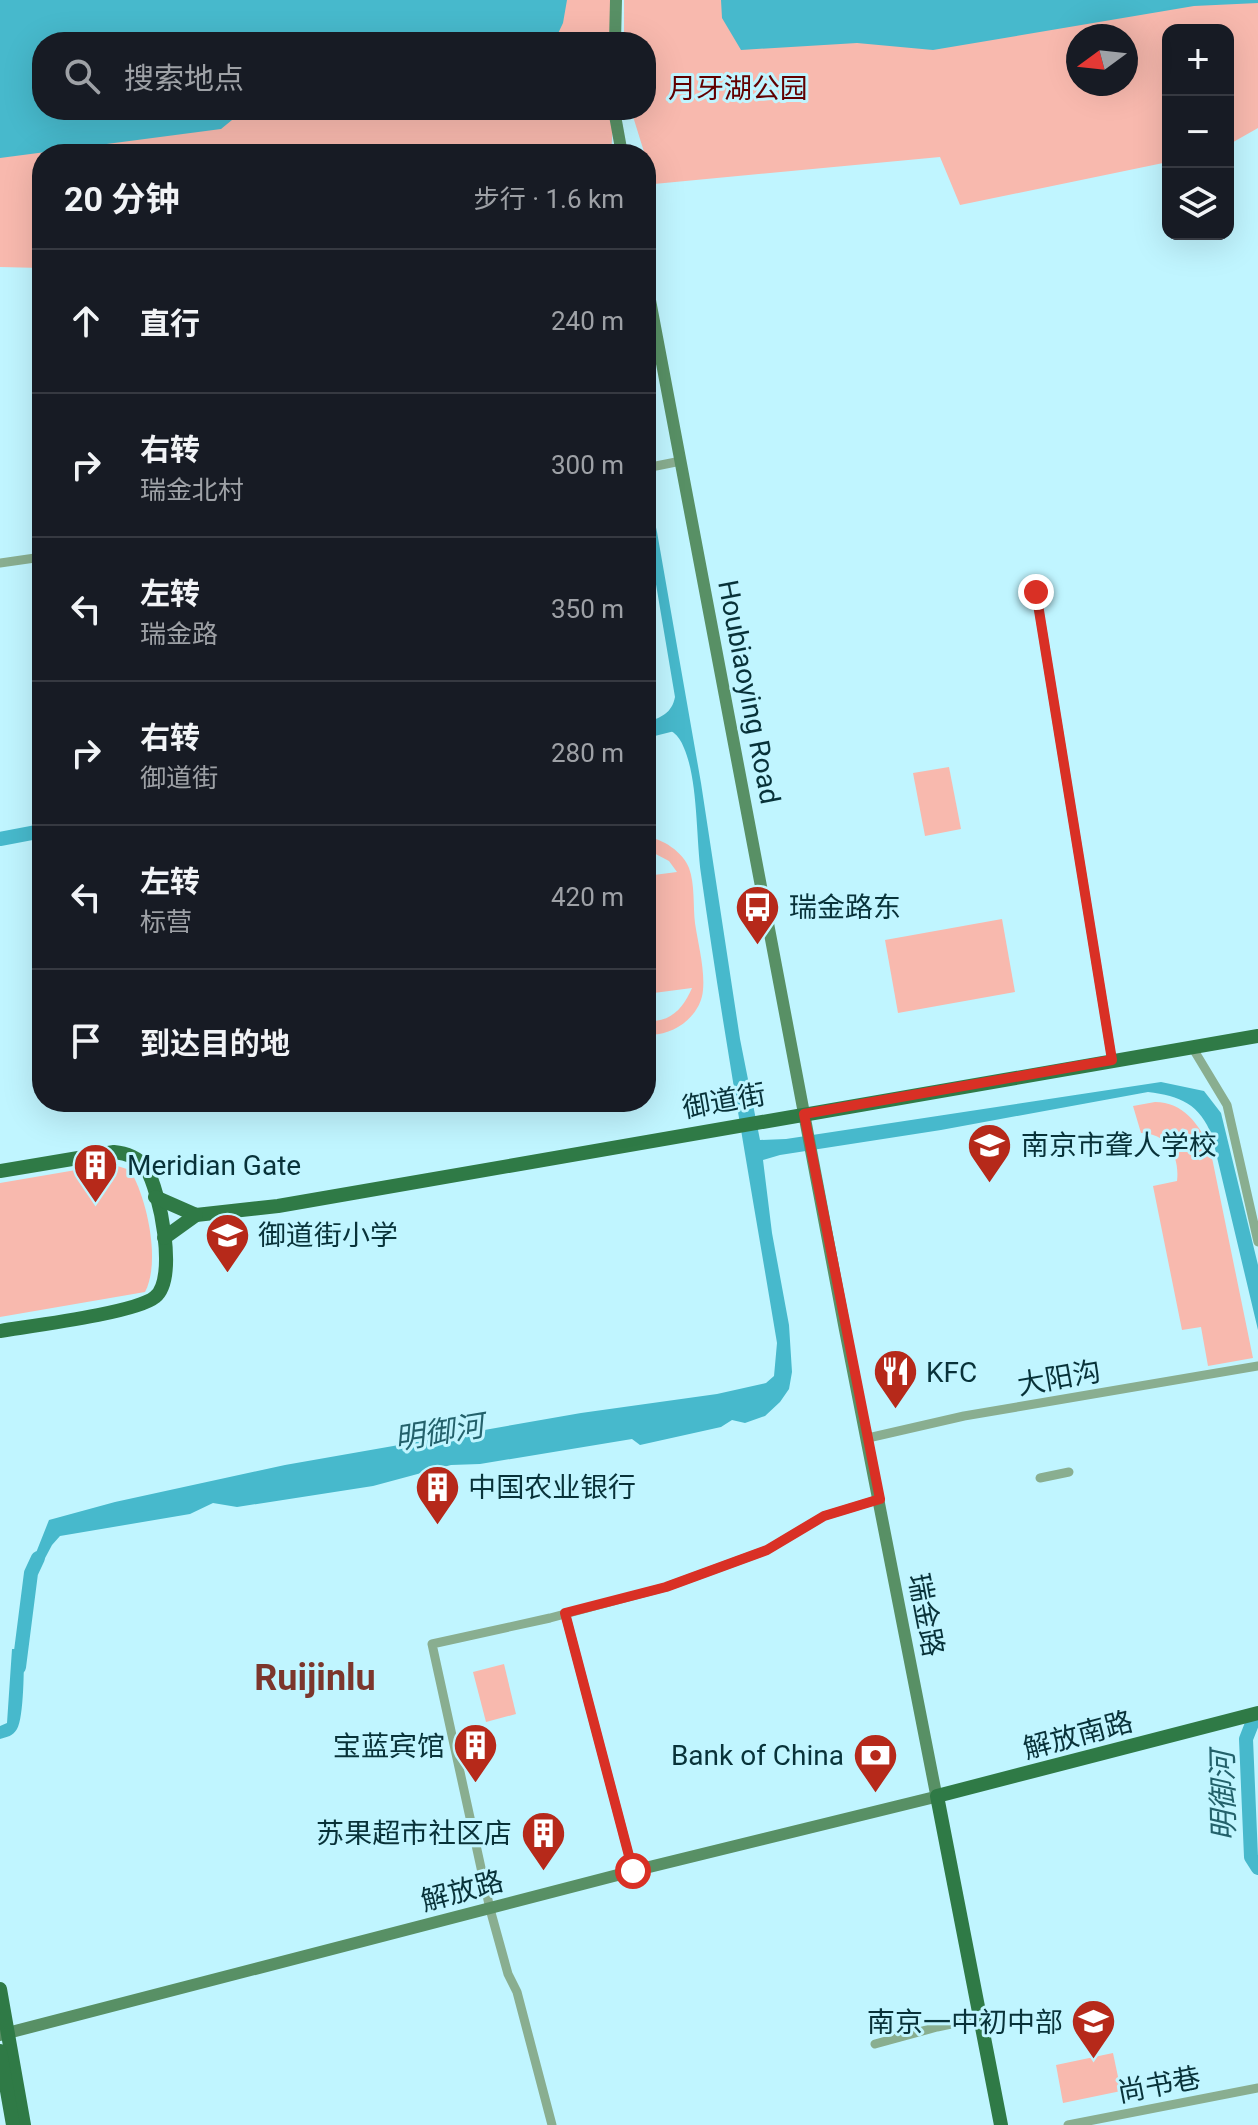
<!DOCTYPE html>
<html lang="zh">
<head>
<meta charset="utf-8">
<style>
	body { margin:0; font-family:Roboto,"Noto Sans SC",sans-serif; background:#242831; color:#f1f3f6 }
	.controls { position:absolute; right:24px; top:24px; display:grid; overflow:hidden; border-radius:16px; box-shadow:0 8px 32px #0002 }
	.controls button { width:72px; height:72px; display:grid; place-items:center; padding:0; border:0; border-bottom:2px solid #363941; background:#171b24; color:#f1f3f6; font:40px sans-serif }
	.compass { position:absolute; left:1066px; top:24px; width:72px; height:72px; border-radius:50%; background:#171b24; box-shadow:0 8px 32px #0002; rotate:255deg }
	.stop { position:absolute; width:24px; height:24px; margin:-18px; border:6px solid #d93025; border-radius:50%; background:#fff }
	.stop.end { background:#d93025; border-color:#fff; box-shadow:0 2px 8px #0008 }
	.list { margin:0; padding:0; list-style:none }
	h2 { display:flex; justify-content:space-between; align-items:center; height:104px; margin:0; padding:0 32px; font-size:34px }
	h2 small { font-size:26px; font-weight:400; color:#9ea1a6 }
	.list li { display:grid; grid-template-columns:52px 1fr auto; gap:24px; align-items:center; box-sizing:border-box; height:144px; padding:0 32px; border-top:2px solid #363941 }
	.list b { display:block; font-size:30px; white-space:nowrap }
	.list p { margin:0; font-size:26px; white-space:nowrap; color:#9ea1a6 }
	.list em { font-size:26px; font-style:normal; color:#9ea1a6 }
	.icon { flex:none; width:44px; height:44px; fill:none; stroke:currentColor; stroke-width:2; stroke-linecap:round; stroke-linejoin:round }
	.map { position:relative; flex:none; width:1258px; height:2125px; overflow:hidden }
	.search { position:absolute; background:#171b24; box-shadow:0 8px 32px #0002; left:32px; top:32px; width:624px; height:88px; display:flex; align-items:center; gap:20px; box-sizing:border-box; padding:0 28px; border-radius:32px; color:#9ea1a6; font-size:30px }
	.panel { position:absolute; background:#171b24; box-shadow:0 8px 32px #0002; left:32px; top:144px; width:624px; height:968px; border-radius:32px }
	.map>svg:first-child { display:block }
	.green { fill:#f8b9ae; fill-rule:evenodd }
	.water { fill:#47b9cc }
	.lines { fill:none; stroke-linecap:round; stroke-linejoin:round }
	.river { stroke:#47b9cc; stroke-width:14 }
	.street { stroke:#89ae90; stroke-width:9 }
	.secondary { stroke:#589065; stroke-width:12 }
	.primary { stroke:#2f7a46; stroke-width:14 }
	.route { stroke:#d93025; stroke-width:10 }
	.labels { text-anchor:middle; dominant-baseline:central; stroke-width:6; stroke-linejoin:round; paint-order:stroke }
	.park-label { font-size:28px; fill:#620000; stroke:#c0f5ff }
	.street-label { font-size:28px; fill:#083239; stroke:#c0f5ff }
	.poi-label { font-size:28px; fill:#083239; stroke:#c0f5ff; text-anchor:start }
	.water-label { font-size:30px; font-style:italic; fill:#23616b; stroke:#c0f5ff }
	.district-label { font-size:36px; font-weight:bold; fill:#7c362c; stroke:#c0f5ff }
</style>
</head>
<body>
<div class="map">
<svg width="1258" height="2125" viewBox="0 0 1258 2125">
	<rect width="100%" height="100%" fill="#c0f5ff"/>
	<g class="green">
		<path d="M0 0H616L615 42H42V110H614L611 154H42V268L0 267Z"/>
		<path d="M624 0H1258V128L1228 145V30H1168V162L960 205 940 157 654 184 631 110H646V42H624ZM1078 36H1126V84H1078Z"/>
		<path d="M949 767 961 829 925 836 913 773Z"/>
		<path d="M646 837C662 838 683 852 689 868 695 884 693 906 695 923 698 944 705 969 703 990 701 1017 671 1038 646 1034V1021C670 1023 683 1009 692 988L646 994V876L677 872 669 861 646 849Z"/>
		<path d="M1002 919 1015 992 898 1013 885 940Z"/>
		<path d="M1155 1102C1183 1102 1199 1124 1210 1148L1253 1358 1208 1366 1201 1327 1182 1330 1153 1186 1177 1181C1180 1156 1167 1133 1141 1133L1133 1106Z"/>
		<path d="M111 1164 130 1170C147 1198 161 1262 145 1292L0 1317V1183Z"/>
		<path d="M504 1664 516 1714 486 1722 473 1672Z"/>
		<path d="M1113 2053 1121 2091 1063 2103 1056 2065Z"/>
	</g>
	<g class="water">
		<path d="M0 0H567L563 23 554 42H42V110H296L289 113 243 111 221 129 0 158Z"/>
		<path d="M721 0H1258V3L1194 6 933 50 857 43 741 50 722 18Z"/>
		<path d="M646 481 657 532 701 783 740 1039 760 1140 786 1139 1161 1082 1204 1091 1221 1113 1258 1265V1330L1212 1136C1200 1104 1180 1096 1148 1092L941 1130 780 1155 763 1160 772 1233 789 1325 792 1372 789 1389 780 1402 765 1416 745 1423 732 1420 721 1427 640 1445 632 1439 480 1464 451 1465 373 1486 237 1507 213 1503 190 1514 60 1536 52 1545 35 1577 28 1573 49 1520 115 1502 285 1465 581 1413 717 1394 766 1383 774 1376 777 1343C751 1187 723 1031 701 874 696 837 698 780 684 748 677 729 664 725 646 730V722C661 718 672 713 675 697L646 525Z"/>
		<path d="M12 1649H24C24 1665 24 1718 17 1729 13 1736 7 1737 0 1739V1726L7 1723Z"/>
	</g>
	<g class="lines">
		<g class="river">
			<path d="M646 731 682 722"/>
			<path d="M0 839 42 831"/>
			<path d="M19 1667 31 1573 38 1558"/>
			<path d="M1253 1721 1246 1739 1251 1857 1258 1868"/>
		</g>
		<g class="street">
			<path d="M646 468 681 461"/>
			<path d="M0 563 42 557"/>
			<path d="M1036 592 1112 1060"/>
			<path d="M1192 1047 1227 1105 1258 1242"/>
			<path d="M868 1438 964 1416 1258 1366"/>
			<path d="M1040 1478 1069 1472"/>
			<path d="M565 1613 633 1871"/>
			<path d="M875 2044 937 2027 980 2018"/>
			<path d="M552 2125 517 1992 508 1974 490 1909 432 1644 550 1618 666 1587 767 1550 824 1516 880 1499"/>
			<path d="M1068 2125 1258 2088"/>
		</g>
		<g class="secondary">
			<path d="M615 42 616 0"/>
			<path d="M614 110 622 154"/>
			<path d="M646 279 845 1330 938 1804"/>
			<path d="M0 2035 633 1871 943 1795"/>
		</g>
		<g class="primary">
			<path d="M0 1171 114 1152C126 1153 139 1158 146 1168 160 1191 178 1279 155 1297 136 1313 30 1326 0 1331"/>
			<path d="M155 1197 196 1215 278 1206 1258 1036"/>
			<path d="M164 1238 196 1215"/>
			<path d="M0 1989 24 2125"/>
			<path d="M0 2051 13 2125"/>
			<path d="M1001 2125 937 1796 1258 1713"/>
		</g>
	</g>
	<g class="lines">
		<path class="route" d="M633 1871 565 1613 666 1587 767 1550 824 1516 880 1499 804 1114 1112 1060 1036 592"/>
	</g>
	<defs>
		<symbol id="bus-pin" viewBox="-11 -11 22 30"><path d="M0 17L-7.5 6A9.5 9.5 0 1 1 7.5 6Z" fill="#b6291a" stroke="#c0f5ff"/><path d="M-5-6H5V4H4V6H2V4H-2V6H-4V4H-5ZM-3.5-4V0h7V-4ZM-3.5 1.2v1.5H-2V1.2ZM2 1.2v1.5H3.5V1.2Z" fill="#fff"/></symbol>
		<symbol id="school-pin" viewBox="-11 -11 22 30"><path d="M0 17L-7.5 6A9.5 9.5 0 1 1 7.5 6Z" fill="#b6291a" stroke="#c0f5ff"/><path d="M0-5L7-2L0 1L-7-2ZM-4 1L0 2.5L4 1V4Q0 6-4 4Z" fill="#fff"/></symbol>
		<symbol id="building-pin" viewBox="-11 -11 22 30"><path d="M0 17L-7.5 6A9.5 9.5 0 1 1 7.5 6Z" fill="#b6291a" stroke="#c0f5ff"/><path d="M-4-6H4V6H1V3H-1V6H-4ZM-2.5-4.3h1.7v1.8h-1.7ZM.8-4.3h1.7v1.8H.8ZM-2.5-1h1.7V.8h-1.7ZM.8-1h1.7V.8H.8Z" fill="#fff"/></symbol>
		<symbol id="restaurant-pin" viewBox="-11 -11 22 30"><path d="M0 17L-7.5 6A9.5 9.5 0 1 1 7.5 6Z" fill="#b6291a" stroke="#c0f5ff"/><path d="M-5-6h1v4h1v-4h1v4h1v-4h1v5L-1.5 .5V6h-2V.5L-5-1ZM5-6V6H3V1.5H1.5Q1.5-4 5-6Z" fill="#fff"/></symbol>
		<symbol id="bank-pin" viewBox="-11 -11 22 30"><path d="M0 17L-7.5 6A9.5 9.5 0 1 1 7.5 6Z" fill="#b6291a" stroke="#c0f5ff"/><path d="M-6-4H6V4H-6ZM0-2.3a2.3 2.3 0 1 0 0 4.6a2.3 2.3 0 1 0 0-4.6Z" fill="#fff"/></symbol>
	</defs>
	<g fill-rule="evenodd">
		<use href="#bus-pin" x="732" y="882" width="51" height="69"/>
		<use href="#school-pin" x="964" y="1120" width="51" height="69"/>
		<use href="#building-pin" x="70" y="1140" width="51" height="69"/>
		<use href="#school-pin" x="202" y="1210" width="51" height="69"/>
		<use href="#restaurant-pin" x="870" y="1346" width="51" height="69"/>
		<use href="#building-pin" x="412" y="1462" width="51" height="69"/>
		<use href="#building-pin" x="450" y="1720" width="51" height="69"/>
		<use href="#bank-pin" x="850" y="1730" width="51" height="69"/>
		<use href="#building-pin" x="518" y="1808" width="51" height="69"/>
		<use href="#school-pin" x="1068" y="1996" width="51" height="69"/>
	</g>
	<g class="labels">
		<g class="park-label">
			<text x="738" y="88">月牙湖公园</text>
		</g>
		<g class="street-label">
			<text transform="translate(749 692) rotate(79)">Houbiaoying Road</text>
			<text transform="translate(724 1101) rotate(-10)">御道街</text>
			<text transform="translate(1059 1378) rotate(-10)">大阳沟</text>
			<text transform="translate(926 1615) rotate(79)">瑞金路</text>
			<text transform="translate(1078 1735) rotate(-15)">解放南路</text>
			<text transform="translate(462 1891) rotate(-15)">解放路</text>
			<text transform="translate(1159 2085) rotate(-11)">尚书巷</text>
		</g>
		<g class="poi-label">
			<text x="789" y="907">瑞金路东</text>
			<text x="1021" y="1145">南京市聋人学校</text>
			<text x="127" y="1165">Meridian Gate</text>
			<text x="258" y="1235">御道街小学</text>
			<text x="926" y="1372">KFC</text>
			<text x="468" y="1487">中国农业银行</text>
			<text x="445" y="1746" text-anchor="end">宝蓝宾馆</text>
			<text x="844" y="1755" text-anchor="end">Bank of China</text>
			<text x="512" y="1833" text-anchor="end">苏果超市社区店</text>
			<text x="1063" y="2022" text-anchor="end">南京一中初中部</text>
		</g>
		<g class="water-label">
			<text transform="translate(439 1432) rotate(-9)">明御河</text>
			<text transform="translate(1223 1796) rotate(-91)">明御河</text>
		</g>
		<g class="district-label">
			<text x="315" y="1678">Ruijinlu</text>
		</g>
	</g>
</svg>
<div class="controls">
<button>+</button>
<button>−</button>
<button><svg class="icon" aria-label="layers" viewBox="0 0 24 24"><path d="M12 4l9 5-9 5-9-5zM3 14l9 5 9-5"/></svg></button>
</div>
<svg class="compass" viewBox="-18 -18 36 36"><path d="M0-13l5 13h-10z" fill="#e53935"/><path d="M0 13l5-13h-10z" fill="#9ea1a6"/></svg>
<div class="stop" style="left:633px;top:1871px"></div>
<div class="stop end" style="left:1036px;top:592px"></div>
<div class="search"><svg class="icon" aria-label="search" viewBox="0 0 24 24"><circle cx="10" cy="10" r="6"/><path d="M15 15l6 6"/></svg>搜索地点</div>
<section class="panel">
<h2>20 分钟<small>步行 · 1.6 km</small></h2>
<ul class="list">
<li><svg class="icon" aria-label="ahead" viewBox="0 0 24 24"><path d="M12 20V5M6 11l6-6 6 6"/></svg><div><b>直行</b></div><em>240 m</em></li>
<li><svg class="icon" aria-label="right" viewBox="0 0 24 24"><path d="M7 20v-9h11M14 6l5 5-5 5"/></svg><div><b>右转</b><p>瑞金北村</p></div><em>300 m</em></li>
<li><svg class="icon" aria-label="left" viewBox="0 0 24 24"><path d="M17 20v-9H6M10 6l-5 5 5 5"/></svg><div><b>左转</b><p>瑞金路</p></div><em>350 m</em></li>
<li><svg class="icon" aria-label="right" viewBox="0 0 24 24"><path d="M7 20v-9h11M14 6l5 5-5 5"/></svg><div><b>右转</b><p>御道街</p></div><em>280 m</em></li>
<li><svg class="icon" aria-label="left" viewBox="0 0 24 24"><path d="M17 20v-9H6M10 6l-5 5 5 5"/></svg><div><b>左转</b><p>标营</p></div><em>420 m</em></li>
<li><svg class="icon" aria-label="arrive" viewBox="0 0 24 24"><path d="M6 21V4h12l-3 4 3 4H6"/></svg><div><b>到达目的地</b></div></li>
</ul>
</section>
</div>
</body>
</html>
